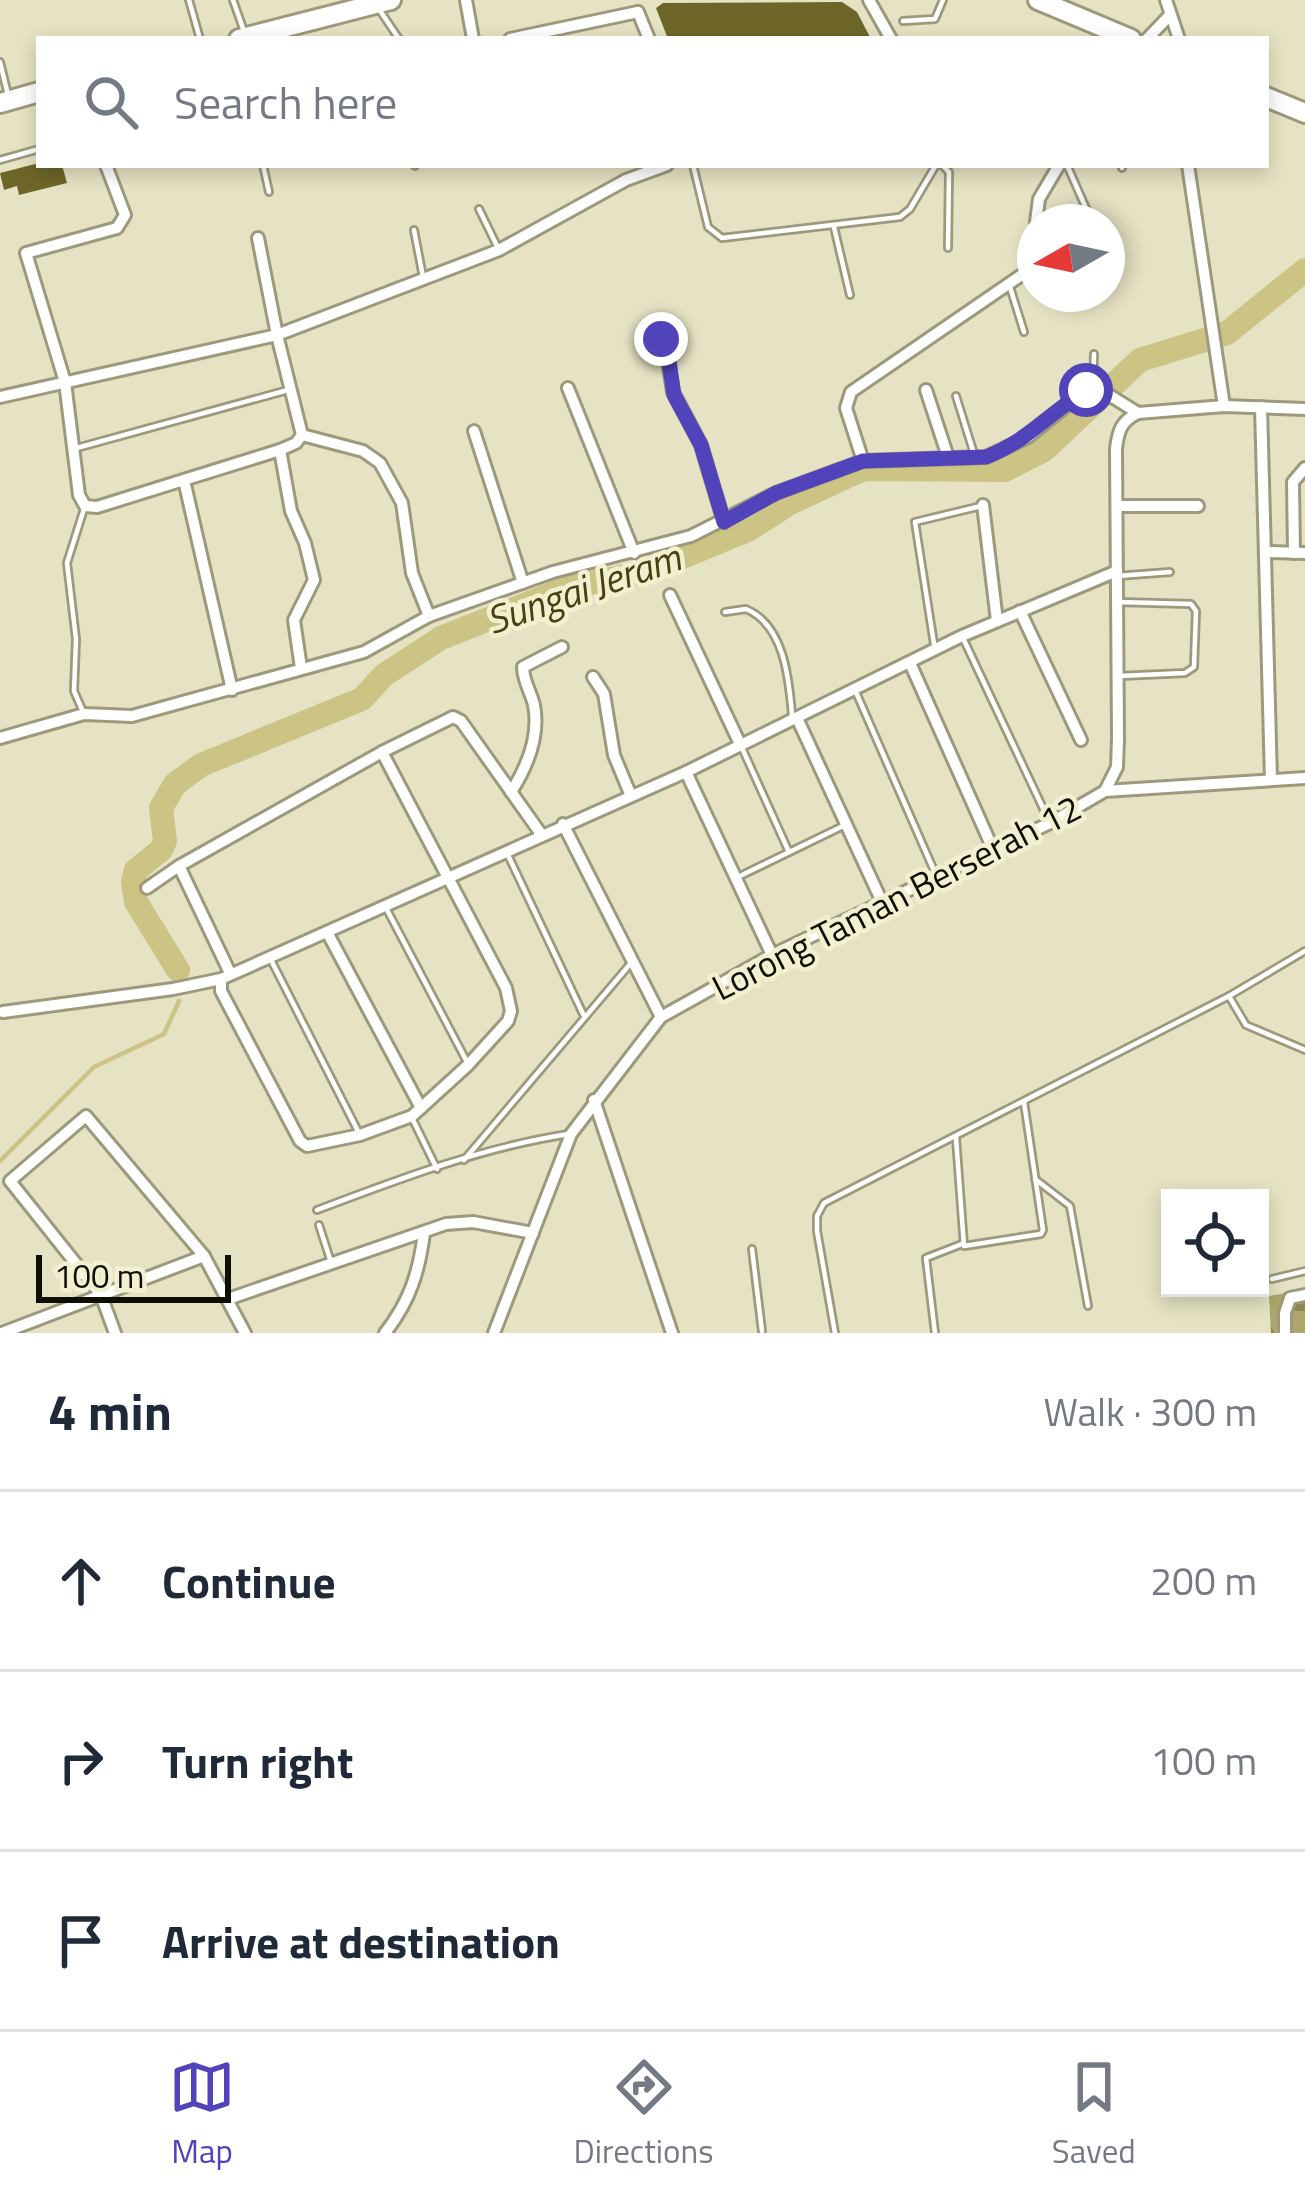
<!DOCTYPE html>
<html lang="en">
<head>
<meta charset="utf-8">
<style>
	body { margin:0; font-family:"Titillium Web",sans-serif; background:#f2f2f3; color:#1f2937 }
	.controls { position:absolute; right:36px; bottom:36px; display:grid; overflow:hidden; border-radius:0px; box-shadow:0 6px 18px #0003 }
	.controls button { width:108px; height:108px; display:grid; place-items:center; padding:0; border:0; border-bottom:3px solid #e0e1e3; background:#fff; color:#1f2937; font:60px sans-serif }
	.compass { position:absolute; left:1017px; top:204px; width:108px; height:108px; border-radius:50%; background:#fff; box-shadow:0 6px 18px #0003; rotate:261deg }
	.scale { position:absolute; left:36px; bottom:30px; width:195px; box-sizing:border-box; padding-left:12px; border:6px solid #0f0e05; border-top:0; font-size:33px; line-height:42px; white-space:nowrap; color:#0f0e05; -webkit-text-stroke:9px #f3f0d1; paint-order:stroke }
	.stop { position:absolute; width:36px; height:36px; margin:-27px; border:9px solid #5143ba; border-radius:50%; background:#fff }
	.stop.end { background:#5143ba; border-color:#fff; box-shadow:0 3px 12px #0008 }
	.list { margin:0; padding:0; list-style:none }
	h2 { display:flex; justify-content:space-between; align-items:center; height:156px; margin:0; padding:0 48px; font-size:51px }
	h2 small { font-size:39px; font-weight:400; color:#747a83 }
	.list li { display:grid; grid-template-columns:78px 1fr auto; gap:36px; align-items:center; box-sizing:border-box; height:180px; padding:0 48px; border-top:3px solid #e0e1e3 }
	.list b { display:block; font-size:45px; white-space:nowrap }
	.list em { font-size:39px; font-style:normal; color:#747a83 }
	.icon { flex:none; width:66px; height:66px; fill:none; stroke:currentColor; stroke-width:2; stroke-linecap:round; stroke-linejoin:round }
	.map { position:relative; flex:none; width:1305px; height:1333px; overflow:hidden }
	.search { position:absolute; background:#fff; box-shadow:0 6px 18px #0003; left:36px; right:36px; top:36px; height:132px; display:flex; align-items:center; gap:30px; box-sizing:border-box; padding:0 42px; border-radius:0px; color:#747a83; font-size:45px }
	.sheet { height:696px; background:#fff }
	nav { display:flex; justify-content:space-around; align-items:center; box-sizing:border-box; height:168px; border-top:3px solid #e0e1e3; background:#fff; font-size:33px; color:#747a83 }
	nav a { display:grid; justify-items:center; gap:6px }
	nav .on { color:#5143ba }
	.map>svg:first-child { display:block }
	.forest { fill:url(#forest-firs) }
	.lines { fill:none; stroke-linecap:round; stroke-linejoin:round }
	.stream { stroke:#cbc485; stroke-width:4.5 }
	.river { stroke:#cbc485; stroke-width:24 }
	.building { fill:#6e6629 }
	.lane-casing { stroke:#9d997d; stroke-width:10 }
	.street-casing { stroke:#9d997d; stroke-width:16 }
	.highway-casing { stroke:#9d997d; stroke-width:24 }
	.lane { stroke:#fff; stroke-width:4.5 }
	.street { stroke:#fff; stroke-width:10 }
	.highway { stroke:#fff; stroke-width:18 }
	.route { stroke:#5143ba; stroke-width:15 }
	.labels { text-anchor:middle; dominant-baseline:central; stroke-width:9; stroke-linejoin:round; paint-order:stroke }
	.street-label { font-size:36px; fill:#0f0e05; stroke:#f3f0d1 }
	.water-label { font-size:39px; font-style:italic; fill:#47410f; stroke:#f3f0d1 }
</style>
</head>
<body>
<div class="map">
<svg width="1305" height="1333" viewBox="0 0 1305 1333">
	<defs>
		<pattern id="forest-firs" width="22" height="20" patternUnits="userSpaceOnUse" patternTransform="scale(3)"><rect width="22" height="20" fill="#aea769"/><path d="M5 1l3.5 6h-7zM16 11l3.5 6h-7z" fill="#8c8654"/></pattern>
	</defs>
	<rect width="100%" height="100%" fill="#e6e3c4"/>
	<path class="forest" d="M1305 1290V1333H1271L1269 1296Z"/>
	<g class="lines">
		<path class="stream" d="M0 1161 94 1067 164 1034 179 1001"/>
		<path class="river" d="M178 970 136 902 133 882 136 870 161 850 165 841 161 808 175 784 201 765 362 699 384 675 441 638 567 588 629 575 673 561 748 530 790 503 863 469 1005 470 1044 450 1140 360 1227 333 1305 270"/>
	</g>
	<g class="building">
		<path d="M842 2 857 12 871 39H668L656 8 663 3Z"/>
		<path d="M39 163 62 165 67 183 19 195 17 186 4 190 0 173Z"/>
	</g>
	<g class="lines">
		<defs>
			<g id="lane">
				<path d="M189 0 200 39"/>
				<path d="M233 0 245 34"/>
				<path d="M379 9 399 39"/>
				<path d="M903 21 935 19 943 0"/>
				<path d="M0 62 8 95"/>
				<path d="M0 160 39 149"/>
				<path d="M263 165 269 192"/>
				<path d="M693 165 708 227 722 238 900 217 910 209 936 165"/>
				<path d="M942 165 949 172 948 248"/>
				<path d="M1067 165 1092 222"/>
				<path d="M1122 165V168"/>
				<path d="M415 166V165"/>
				<path d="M479 209 499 250"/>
				<path d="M834 227 850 295"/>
				<path d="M414 230 423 277"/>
				<path d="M1009 284 1024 332"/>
				<path d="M1093 389 1094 354"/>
				<path d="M956 396 975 457"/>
				<path d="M73 449 288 390"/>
				<path d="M84 509 67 563 76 639 74 691 84 714"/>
				<path d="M1117 576 1170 572"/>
				<path d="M1117 602 1191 604 1196 611 1194 667 1185 673 1119 676"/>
				<path d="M725 612 746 609C784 625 789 678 792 715"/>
				<path d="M962 636 1049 821"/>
				<path d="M934 644 915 522 981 506"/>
				<path d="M855 690 936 875"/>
				<path d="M742 748 789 852"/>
				<path d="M507 853 584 1016"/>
				<path d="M740 876 843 826"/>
				<path d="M385 906 466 1060"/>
				<path d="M270 958 360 1135"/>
				<path d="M1230 998 1246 1025 1305 1050"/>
				<path d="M413 1120 437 1169"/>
				<path d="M956 1138 964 1246 1041 1234 1043 1230 1024 1102"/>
				<path d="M464 1160 631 963"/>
				<path d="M1035 1179 1070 1206 1088 1306"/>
				<path d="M317 1210C399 1179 483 1147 569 1134"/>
				<path d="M319 1225 330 1259"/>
				<path d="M752 1249 762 1331"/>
				<path d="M1272 1279 1305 1271"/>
				<path d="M835 1333 817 1231V1216L824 1203 1229 996 1305 951"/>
				<path d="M935 1333 926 1258 962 1244"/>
			</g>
			<g id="street">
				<path d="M466 0 473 39"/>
				<path d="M869 0 891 39"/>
				<path d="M1166 0 1179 39"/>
				<path d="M638 12 649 39"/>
				<path d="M510 39 638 12"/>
				<path d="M1147 39 1170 15"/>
				<path d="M106 165 125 215 117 228 26 253 65 382 79 495 85 506 97 507 280 450 296 443 302 435 277 335 258 238"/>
				<path d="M1188 165 1224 406"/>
				<path d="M1036 222 1039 199 1059 165"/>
				<path d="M654 334 665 343 673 392 701 445 724 522"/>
				<path d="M568 388 634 553"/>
				<path d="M926 390 948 457"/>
				<path d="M0 397 277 335 499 250 626 180 667 165"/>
				<path d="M1261 407 1271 780"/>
				<path d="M474 431 523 583"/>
				<path d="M302 435 363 451 380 463 402 503 412 573 429 616"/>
				<path d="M280 450 291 511 305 543 314 580 294 620 301 668"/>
				<path d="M863 461 846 408 851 392 1026 272 1034 258 1035 233"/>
				<path d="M184 480 232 690"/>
				<path d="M983 505 997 621"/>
				<path d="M1117 506H1198"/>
				<path d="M1266 552 1305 553"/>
				<path d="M1294 553 1293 482 1305 468"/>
				<path d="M670 595 740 744"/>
				<path d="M1020 611 1081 740"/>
				<path d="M910 663 993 849"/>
				<path d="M593 677 604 694 614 755 631 796"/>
				<path d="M797 718 882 902"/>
				<path d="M0 738 84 714 132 716 364 652 429 616 553 572 691 536 776 493 863 461 986 457 1028 437 1086 390H1101L1138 413 1224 406 1305 409"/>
				<path d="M382 752 506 988 511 1011 508 1021 468 1065 412 1116 360 1135 307 1146 300 1141 221 991V979L686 772 962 636 1117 571"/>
				<path d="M686 772 772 955"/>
				<path d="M1105 791 1305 778"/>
				<path d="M511 792C527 767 540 736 534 705 531 692 523 681 523 667L562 647"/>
				<path d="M563 824 661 1017"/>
				<path d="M179 866 230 973"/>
				<path d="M147 888 179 866 382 752 453 717 461 721 541 834"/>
				<path d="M327 932 421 1108"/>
				<path d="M3 1012 173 989 221 979"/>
				<path d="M594 1100 672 1333"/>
				<path d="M228 1299 446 1224 473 1222 533 1233"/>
				<path d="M2 1333 204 1256"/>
				<path d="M115 1333 101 1295 10 1181 86 1116 204 1256 245 1333"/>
				<path d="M385 1333C410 1301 419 1272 424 1233"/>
				<path d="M494 1333 571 1134 661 1017 772 955 1050 823 1105 791 1117 767 1118 739 1116 449C1118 431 1121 421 1138 413"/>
				<path d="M1285 1333V1313L1290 1298 1305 1295"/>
			</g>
			<g id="highway">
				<path d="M1038 0 1131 39"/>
				<path d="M239 39 391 0"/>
				<path d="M1266 97 1305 113"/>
				<path d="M0 103 39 92"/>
			</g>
		</defs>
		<use href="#lane" class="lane-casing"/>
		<use href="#street" class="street-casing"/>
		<use href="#highway" class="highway-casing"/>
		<use href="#lane" class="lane"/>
		<use href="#street" class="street"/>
		<use href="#highway" class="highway"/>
	</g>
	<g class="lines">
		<path class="route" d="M661 339 667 348 674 395 701 445 724 522 776 493 863 461 986 457C1026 442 1051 412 1086 390"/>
	</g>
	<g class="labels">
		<g class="street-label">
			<text transform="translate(896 897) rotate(-27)">Lorong Taman Berserah 12</text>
		</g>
		<g class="water-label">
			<text transform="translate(583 588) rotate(-19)">Sungai Jeram</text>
		</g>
	</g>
</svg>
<div class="controls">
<button><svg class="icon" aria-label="locate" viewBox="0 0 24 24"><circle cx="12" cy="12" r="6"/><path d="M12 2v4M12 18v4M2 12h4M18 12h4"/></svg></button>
</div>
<svg class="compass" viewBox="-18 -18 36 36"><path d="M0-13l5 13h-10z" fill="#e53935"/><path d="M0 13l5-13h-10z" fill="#747a83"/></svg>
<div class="scale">100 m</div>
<div class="stop" style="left:1086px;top:390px"></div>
<div class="stop end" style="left:661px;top:339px"></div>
<div class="search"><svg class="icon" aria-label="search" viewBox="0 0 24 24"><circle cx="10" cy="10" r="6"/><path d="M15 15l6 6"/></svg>Search here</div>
</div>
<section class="sheet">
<h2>4 min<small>Walk · 300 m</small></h2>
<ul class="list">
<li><svg class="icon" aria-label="ahead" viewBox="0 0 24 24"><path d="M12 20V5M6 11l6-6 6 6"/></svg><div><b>Continue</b></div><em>200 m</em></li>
<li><svg class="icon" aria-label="right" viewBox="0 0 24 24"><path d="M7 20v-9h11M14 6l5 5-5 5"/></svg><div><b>Turn right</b></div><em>100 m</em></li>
<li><svg class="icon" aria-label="arrive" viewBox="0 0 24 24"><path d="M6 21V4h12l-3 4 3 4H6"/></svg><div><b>Arrive at destination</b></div></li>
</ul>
</section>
<nav>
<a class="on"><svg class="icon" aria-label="map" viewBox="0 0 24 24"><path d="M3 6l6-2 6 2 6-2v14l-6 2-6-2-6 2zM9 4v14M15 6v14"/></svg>Map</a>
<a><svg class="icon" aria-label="directions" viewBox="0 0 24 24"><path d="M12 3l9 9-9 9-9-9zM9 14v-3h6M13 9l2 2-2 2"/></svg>Directions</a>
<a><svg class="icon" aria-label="saved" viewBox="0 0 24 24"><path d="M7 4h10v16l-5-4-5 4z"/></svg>Saved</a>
</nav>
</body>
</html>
